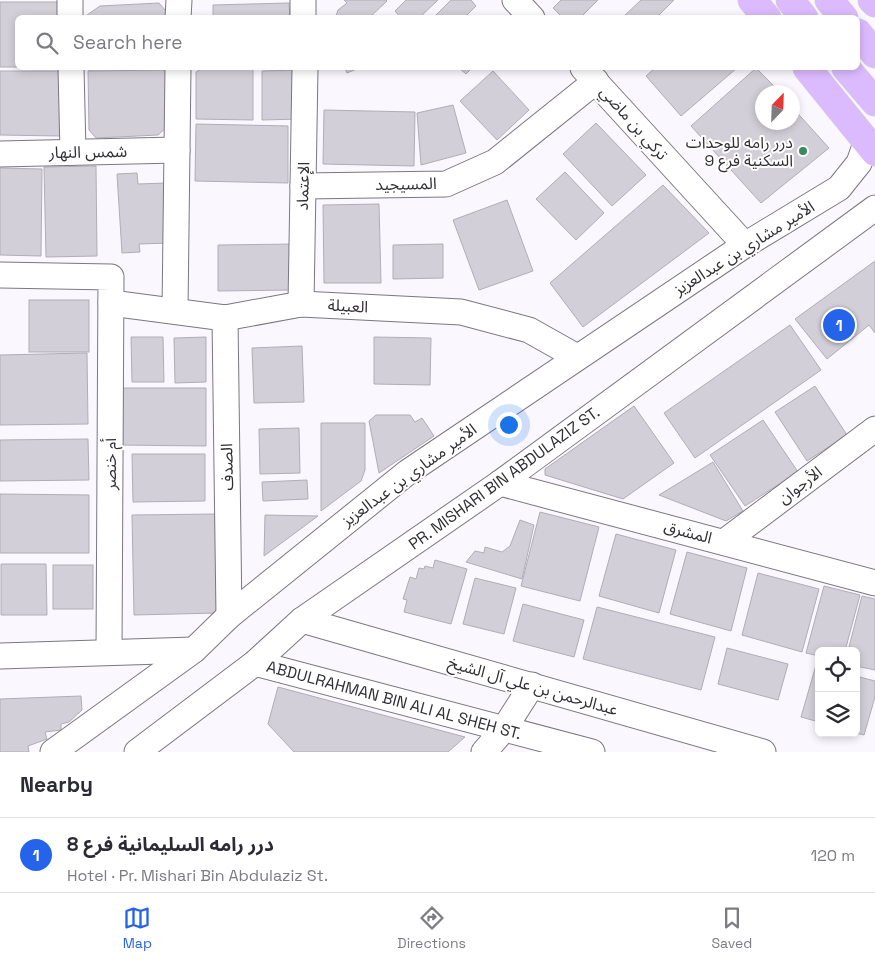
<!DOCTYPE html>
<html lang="en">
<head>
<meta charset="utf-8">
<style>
	body { margin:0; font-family:"Space Grotesk","Noto Sans Arabic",sans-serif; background:#f2f2f3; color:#2b2b33 }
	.controls { position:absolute; right:15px; bottom:15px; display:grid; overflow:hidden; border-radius:8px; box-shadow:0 2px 8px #0003 }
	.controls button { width:45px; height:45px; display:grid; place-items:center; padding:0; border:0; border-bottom:1px solid #e1e1e2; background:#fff; color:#2b2b33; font:25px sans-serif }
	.compass { position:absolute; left:755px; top:85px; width:45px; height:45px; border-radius:50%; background:#fff; box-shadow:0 2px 8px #0003; rotate:23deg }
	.you { position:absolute; left:508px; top:424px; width:18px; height:18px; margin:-12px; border:4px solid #fff; border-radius:50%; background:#1a73e8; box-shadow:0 0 0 8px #1a73e833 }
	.badge { display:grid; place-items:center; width:32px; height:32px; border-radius:50%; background:#2563eb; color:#fff; font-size:16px; font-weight:700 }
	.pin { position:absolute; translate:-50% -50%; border:2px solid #fff; box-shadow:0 1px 5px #0006 }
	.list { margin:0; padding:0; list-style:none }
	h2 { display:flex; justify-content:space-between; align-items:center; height:65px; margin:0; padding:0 20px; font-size:21px }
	h2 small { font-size:16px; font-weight:400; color:#7c7c81 }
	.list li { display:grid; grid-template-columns:32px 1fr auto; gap:15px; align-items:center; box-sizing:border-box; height:75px; padding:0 20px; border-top:1px solid #e1e1e2 }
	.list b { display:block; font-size:19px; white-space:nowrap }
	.list p { margin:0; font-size:16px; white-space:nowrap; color:#7c7c81 }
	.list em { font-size:16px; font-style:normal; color:#7c7c81 }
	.icon { flex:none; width:28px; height:28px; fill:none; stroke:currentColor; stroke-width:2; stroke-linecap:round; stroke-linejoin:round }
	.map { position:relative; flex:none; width:875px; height:752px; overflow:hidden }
	.search { position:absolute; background:#fff; box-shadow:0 2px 8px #0003; left:15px; right:15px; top:15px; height:55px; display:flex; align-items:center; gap:12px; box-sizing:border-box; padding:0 18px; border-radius:8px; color:#7c7c81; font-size:19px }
	.sheet { height:140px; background:#fff }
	nav { display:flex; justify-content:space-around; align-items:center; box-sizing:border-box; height:70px; border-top:1px solid #e1e1e2; background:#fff; font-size:14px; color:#7c7c81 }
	nav a { display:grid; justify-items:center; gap:2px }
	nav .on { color:#2563eb }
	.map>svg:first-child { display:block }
	.building { fill:#d3cfd8; stroke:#b1adb6 }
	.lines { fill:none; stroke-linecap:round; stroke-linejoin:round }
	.minor-casing { stroke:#7a777f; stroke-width:27 }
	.major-casing { stroke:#d6d5d6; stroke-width:29 }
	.minor { stroke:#fff; stroke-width:25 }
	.major { stroke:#dcbafe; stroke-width:28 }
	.poi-dot { fill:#348c60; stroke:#fff; stroke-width:2 }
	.labels { text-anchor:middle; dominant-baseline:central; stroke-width:4; stroke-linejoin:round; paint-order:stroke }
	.street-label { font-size:16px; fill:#312f33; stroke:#fff }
	.poi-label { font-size:16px; fill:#312f33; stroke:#fff; text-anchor:end }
</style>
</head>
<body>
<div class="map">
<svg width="875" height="752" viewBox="0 0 875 752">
	<rect width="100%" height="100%" fill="#faf7fe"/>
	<g class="building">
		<path d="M344 0H386L387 1 369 18H338L336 16 338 10 347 3Z"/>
		<path d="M406 0H438L419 18H401L395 11Z"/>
		<path d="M451 0H471L476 6 464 18H433Z"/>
		<path d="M561 0H598L580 18H563L553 8Z"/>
		<path d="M641 0H674L656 18H622Z"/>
		<path d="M0 2H59V18H18V67H0Z"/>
		<path d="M159 3 172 18H87V15L100 6Z"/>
		<path d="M289 3 290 18H213V5Z"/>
		<path d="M88 68H167L88 70Z"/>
		<path d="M203 68H253V120L196 119V72Z"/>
		<path d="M345 68H359L347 73Z"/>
		<path d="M459 68H472L466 74Z"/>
		<path d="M655 68H737L681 116 646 76Z"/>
		<path d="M756 68 780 92H762V122H792V107L829 148 761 203 691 126Z"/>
		<path d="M167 70V127L158 135 96 138 89 130 88 71Z"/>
		<path d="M300 70 301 119 262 120V71Z"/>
		<path d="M0 71H60V136L0 135Z"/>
		<path d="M493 71 529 110 497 140 460 101Z"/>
		<path d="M453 105 466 153 421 165 417 113Z"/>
		<path d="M324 110 415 112 414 166 323 164Z"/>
		<path d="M596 123 646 175 612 206 563 154Z"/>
		<path d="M196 124 288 126V183L195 181Z"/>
		<path d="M96 166 97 256 46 257 44 167Z"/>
		<path d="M0 168 42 169 41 256 0 255Z"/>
		<path d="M565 172 604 213 576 240 536 199Z"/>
		<path d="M137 173 138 184 166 183 170 243 139 244 140 252 122 253 117 174Z"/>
		<path d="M663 185 709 233 583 327 550 283Z"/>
		<path d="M507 200 533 271 479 290 453 220Z"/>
		<path d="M379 204 381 283H324L323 205Z"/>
		<path d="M293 244 294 290 218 291V245Z"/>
		<path d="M443 244V278L393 279V245Z"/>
		<path d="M875 261V333L869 325 827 359 795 319Z"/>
		<rect x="29" y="300" width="60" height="52"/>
		<path d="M790 325 821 370 695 458 664 413Z"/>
		<path d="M131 337H163L164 382H132Z"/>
		<path d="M206 337V382L175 383 174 338Z"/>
		<path d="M374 337 431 338 430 385 374 384Z"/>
		<path d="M302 346 304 402 254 403 252 348Z"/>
		<path d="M87 353 88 424 0 425V355Z"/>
		<path d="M815 386 847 435 807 461 775 412Z"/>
		<path d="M117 388H206V446L117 445Z"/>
		<path d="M634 406 674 463 623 499 545 475V469Z"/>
		<path d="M376 415H410L415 422 422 418 434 436 379 473 369 421Z"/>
		<path d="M763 420 798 472 745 506 710 455Z"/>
		<path d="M321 423H365V470L361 481 321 511Z"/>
		<path d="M299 428 300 473 260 474 259 429Z"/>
		<path d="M88 439 89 480 0 481V440Z"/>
		<path d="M132 454H205V501L133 502Z"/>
		<path d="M713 462 743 511 726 521 659 495Z"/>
		<path d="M307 480 308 499 263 501 262 482Z"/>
		<path d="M0 494 89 495V553H0Z"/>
		<path d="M540 512 599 527 580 601 521 586Z"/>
		<path d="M215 514 218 613 134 615 132 515Z"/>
		<path d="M265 515 318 516 264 556Z"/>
		<path d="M520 520 534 525 522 579 466 562 475 551 484 553 485 547 502 552 510 546Z"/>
		<path d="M616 534 676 550 659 613 599 596Z"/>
		<path d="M687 552 747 568 731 631 670 614Z"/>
		<path d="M435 560 467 569 451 624 404 612 407 600 403 599 410 577 416 579 419 568 424 569 425 566 433 568Z"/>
		<path d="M1 564H46L47 615H1Z"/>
		<rect x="53" y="565" width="40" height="44"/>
		<path d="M758 573 819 589 802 652 742 635Z"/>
		<path d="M475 578 516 588 504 634 463 624Z"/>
		<path d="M824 586 860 595 845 651H819V656L806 653Z"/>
		<path d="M862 596 875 599V670L856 666V651H848Z"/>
		<path d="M523 604 584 620 574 657 513 641Z"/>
		<path d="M597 607 715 637 701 690 583 659Z"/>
		<path d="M727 648 788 664 778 700 718 684Z"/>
		<path d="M816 665 819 666V722L801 717Z"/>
		<path d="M856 676 875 681V697L864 735 856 733Z"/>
		<path d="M278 687 465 737 448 752H294L268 724Z"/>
		<path d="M81 696 82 710 69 722 61 724V730L45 732 47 739 28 746 29 752H0V699Z"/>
	</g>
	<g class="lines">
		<defs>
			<g id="minor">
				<path d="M70 0V18"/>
				<path d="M303 0V18"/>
				<path d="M515 0 532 18"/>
				<path d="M178 18 179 0"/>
				<path d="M71 68 73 152"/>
				<path d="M583 68 745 245"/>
				<path d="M0 154 177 150"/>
				<path d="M303 186 446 184 495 162 596 81"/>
				<path d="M0 275 111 277 109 651"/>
				<path d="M111 303 225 318 301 304 461 312 529 330 577 357"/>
				<path d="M301 304 305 68"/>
				<path d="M175 311 178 68"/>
				<path d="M225 318 229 616"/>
				<path d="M500 483 875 583"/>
				<path d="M724 542 875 429"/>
				<path d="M302 620 763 752"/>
				<path d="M0 656 194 650"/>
				<path d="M255 663 592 752"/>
				<path d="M53 752 194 650 229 616 408 472 745 245 839 188 859 163 866 143"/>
				<path d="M137 752 255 663 302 620 500 483 875 208"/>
				<path d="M484 752 504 729 532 685"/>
			</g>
			<g id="major">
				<path d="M752 0 767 18"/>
				<path d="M790 0 804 18"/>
				<path d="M829 0 844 18"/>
				<path d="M872 0 875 3"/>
				<path d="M858 33 875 54"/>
				<path d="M807 68 875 152"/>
				<path d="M846 68 875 102"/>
			</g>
		</defs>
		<use href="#minor" class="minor-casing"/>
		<use href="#major" class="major-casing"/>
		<use href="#minor" class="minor"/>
		<use href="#major" class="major"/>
	</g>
	<circle class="poi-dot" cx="803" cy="151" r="5"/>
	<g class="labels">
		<g class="street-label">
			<text transform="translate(634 123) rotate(48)">تركي بن ماضي</text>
			<text transform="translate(88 152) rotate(-1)">شمس النهار</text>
			<text transform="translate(406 184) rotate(-1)">المسيجيد</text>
			<text transform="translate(303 186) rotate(-88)">الإعتماد</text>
			<text transform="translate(744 248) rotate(-32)">الأمير مشاري بن عبدالعزيز</text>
			<text transform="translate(348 306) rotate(3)">العبيلة</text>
			<text transform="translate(110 464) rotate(-90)">أم خنصر</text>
			<text transform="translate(227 467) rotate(-91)">الصدف</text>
			<text transform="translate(409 475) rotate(-36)">الأمير مشاري بن عبدالعزيز</text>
			<text transform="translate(504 478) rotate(-36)">PR. MISHARI BIN ABDULAZIZ ST.</text>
			<text transform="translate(800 485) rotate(-37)">الأرجوان</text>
			<text transform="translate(688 532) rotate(15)">المشرق</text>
			<text transform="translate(533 686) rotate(16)">عبدالرحمن بن علي آل الشيخ</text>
			<text transform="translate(394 700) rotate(15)">ABDULRAHMAN BIN ALI AL SHEH ST.</text>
		</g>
		<g class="poi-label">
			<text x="793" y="142">درر رامه للوحدات<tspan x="793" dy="18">السكنية فرع 9</tspan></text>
		</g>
	</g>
</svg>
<div class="controls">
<button><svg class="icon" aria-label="locate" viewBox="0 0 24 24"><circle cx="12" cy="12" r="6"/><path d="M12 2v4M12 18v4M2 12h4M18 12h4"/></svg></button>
<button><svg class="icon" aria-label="layers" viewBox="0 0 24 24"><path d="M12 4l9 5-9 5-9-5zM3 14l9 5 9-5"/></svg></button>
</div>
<svg class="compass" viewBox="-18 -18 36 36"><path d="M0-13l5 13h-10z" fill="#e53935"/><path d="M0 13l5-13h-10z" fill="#7c7c81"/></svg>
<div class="you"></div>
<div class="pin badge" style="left:839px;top:325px">1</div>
<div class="search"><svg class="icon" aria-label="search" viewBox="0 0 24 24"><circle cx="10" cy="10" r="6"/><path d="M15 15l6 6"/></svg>Search here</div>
</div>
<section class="sheet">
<h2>Nearby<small></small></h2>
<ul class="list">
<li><span class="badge">1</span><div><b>درر رامه السليمانية فرع 8</b><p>Hotel · Pr. Mishari Bin Abdulaziz St.</p></div><em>120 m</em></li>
</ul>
</section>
<nav>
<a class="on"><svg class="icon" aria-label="map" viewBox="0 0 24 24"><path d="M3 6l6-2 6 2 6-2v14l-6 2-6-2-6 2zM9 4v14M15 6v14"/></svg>Map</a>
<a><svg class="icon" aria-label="directions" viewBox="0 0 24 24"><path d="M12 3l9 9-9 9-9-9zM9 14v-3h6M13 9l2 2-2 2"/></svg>Directions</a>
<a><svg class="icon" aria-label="saved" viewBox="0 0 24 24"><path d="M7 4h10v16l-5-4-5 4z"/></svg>Saved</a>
</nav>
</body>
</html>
